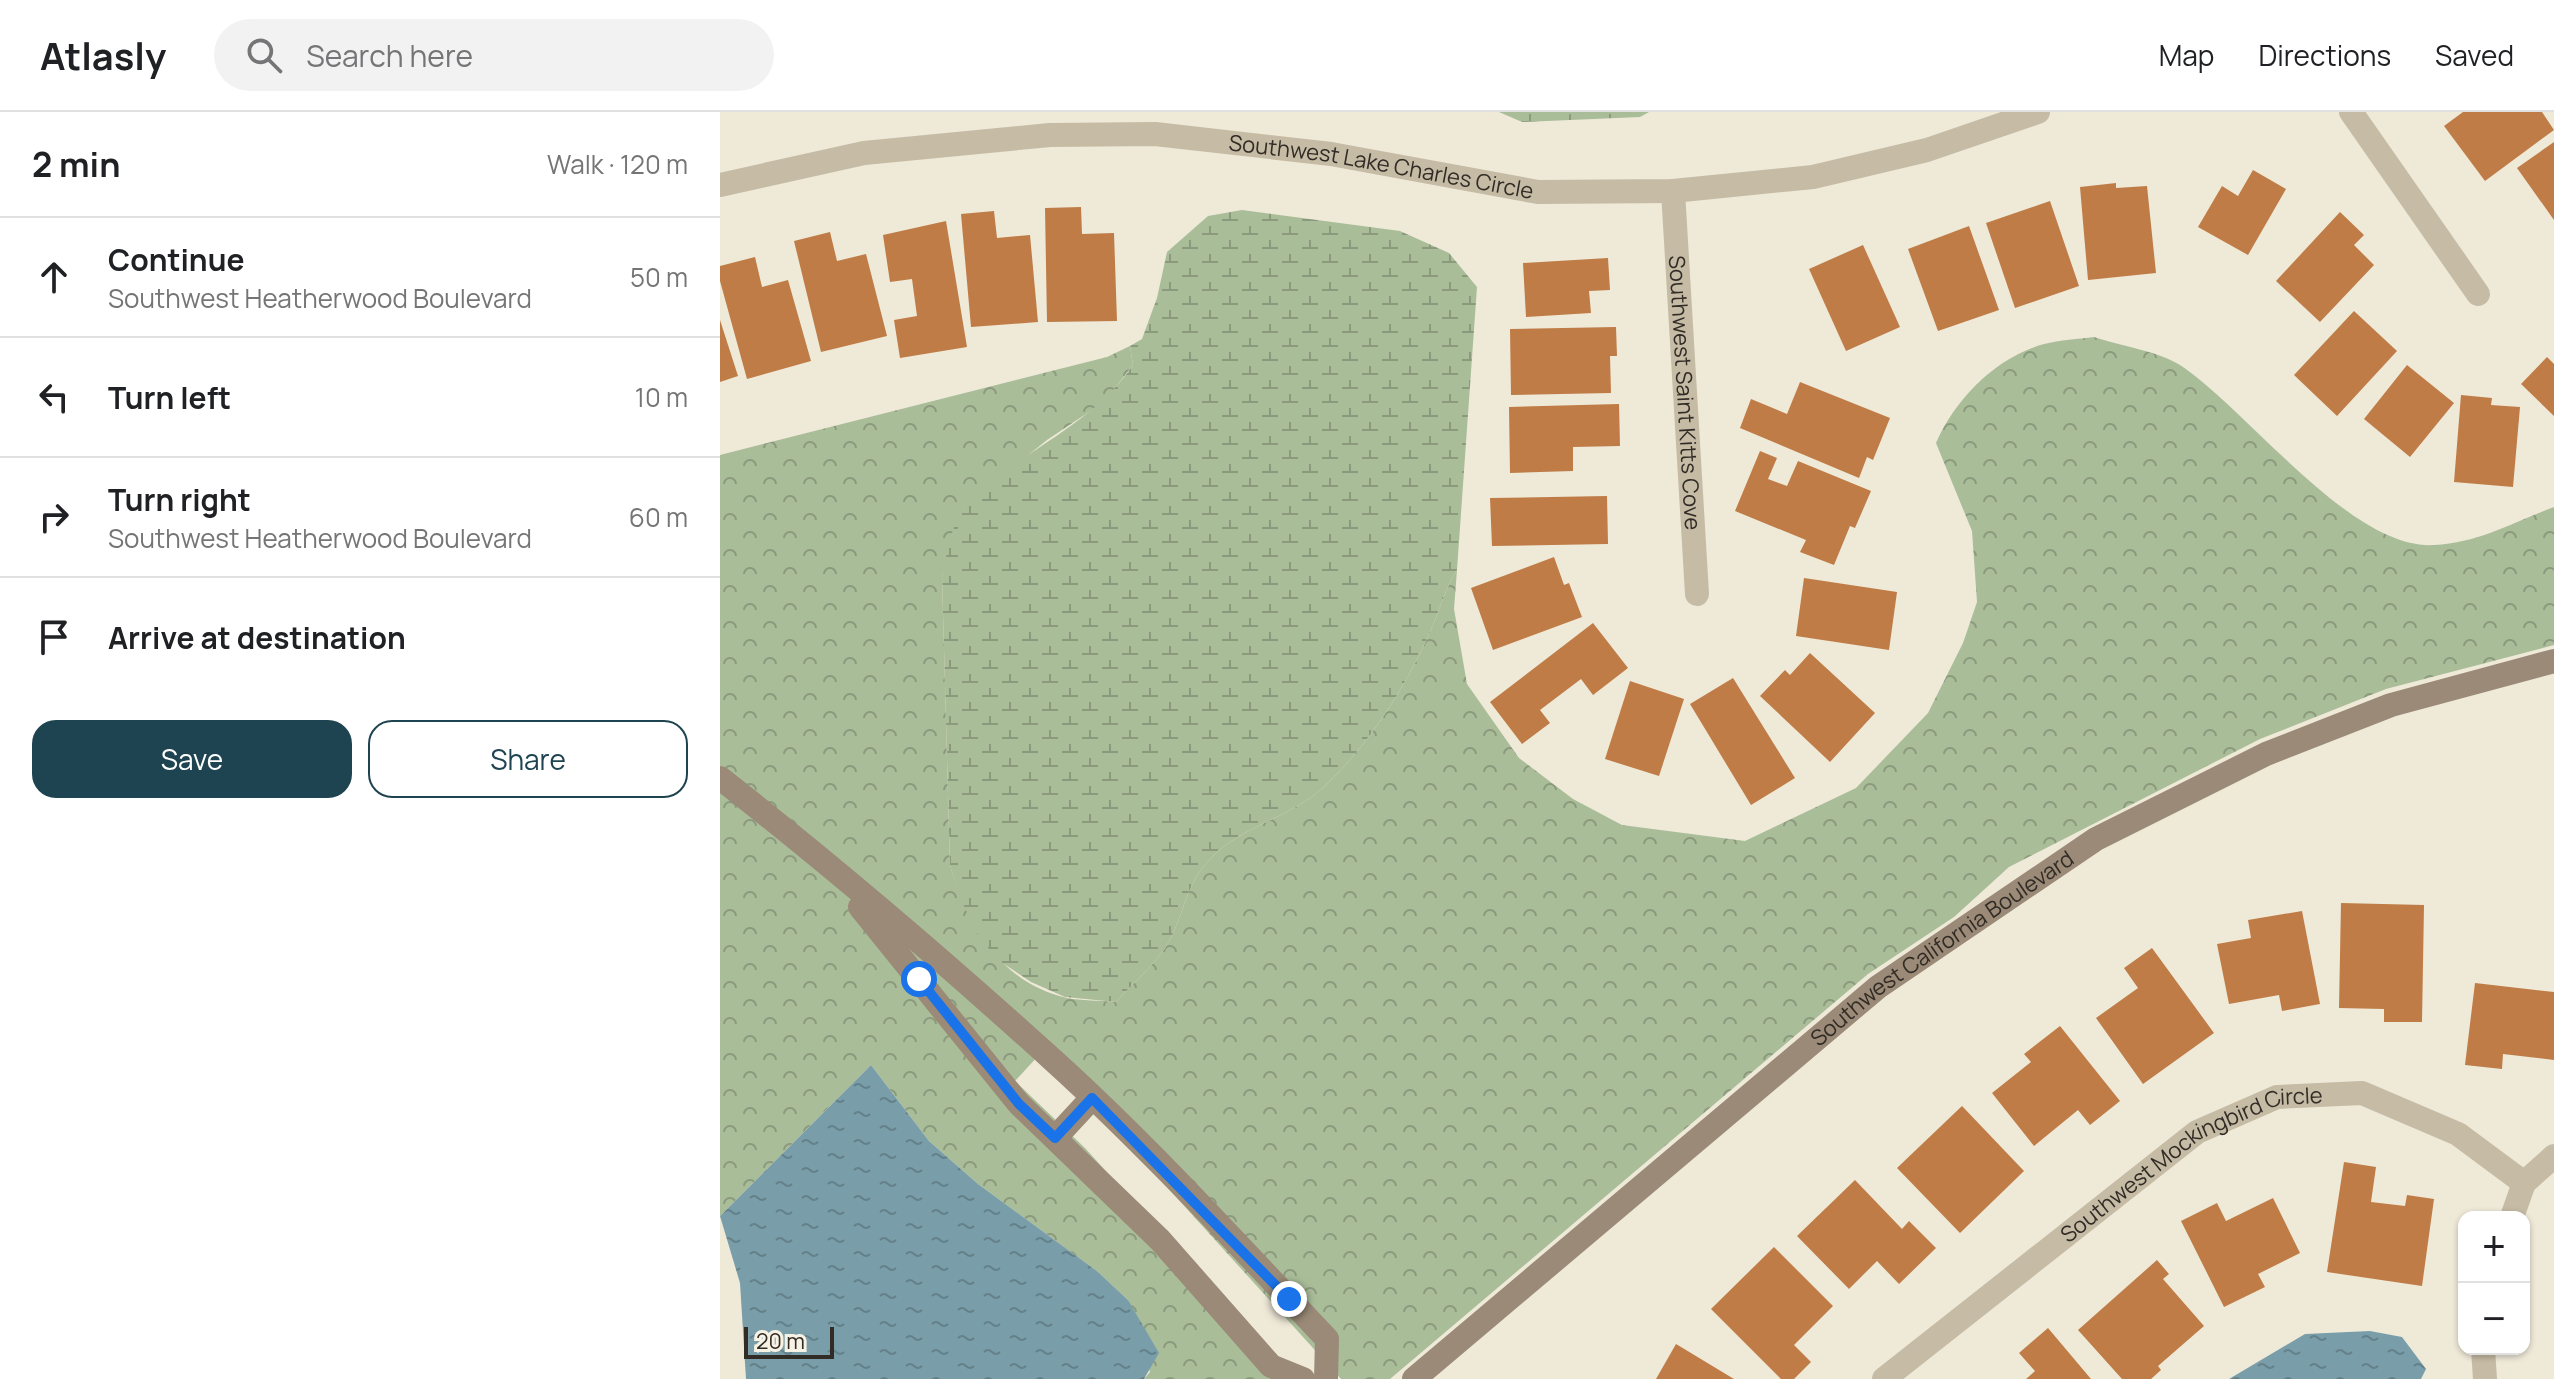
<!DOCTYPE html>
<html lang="en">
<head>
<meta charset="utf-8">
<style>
	body { margin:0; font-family:Manrope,sans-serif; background:#f2f2f2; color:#202124 }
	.controls { position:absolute; right:24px; bottom:24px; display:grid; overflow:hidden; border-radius:16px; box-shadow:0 2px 6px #0004 }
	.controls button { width:72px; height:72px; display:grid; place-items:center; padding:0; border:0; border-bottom:2px solid #e0e0e0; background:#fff; color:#202124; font:40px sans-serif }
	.scale { position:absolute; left:24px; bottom:20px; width:90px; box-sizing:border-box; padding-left:8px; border:4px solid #322c26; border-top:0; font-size:22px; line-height:28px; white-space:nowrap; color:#322c26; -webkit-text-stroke:6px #f7f2e4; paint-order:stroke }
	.stop { position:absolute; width:24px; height:24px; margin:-18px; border:6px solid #1a73e8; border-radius:50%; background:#fff }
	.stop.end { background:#1a73e8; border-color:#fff; box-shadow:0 2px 8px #0008 }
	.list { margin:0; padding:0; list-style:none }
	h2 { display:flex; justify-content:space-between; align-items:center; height:104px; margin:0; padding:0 32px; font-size:34px }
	h2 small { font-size:26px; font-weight:400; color:#757577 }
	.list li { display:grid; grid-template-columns:52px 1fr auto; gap:24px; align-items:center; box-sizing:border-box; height:120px; padding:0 32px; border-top:2px solid #e0e0e0 }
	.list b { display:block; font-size:30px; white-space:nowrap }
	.list p { margin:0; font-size:26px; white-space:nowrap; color:#757577 }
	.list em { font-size:26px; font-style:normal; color:#757577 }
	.actions { display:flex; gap:16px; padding:24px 32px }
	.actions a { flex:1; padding:18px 0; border:2px solid #1e4451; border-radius:24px; text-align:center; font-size:28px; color:#1e4451 }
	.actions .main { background:#1e4451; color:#fff }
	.icon { flex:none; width:44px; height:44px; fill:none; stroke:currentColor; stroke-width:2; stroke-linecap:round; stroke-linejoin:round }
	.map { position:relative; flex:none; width:1834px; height:1267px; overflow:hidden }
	header { display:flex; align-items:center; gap:48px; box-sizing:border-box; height:112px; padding:0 40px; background:#fff; border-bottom:2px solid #e0e0e0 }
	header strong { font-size:38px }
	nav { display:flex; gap:44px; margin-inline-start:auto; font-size:28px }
	.search { width:560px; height:72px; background:#f2f2f2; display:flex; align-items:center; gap:20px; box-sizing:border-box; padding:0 28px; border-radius:44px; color:#757577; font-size:30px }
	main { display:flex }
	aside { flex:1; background:#fff }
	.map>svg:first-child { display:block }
	.forest { fill:url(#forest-crowns) }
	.wetland { fill:url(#wetland-marsh) }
	.water { fill:url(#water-ripples) }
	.building { fill:#bf7c46 }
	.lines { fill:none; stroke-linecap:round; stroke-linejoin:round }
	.street { stroke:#c6bba5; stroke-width:24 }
	.secondary { stroke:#9a8a77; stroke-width:24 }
	.route { stroke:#1a73e8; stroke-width:10 }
	.labels { text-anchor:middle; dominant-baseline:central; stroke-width:6; stroke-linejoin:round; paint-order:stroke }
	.street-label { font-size:22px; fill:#322c26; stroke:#f7f2e4 }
</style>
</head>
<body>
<header>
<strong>Atlasly</strong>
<div class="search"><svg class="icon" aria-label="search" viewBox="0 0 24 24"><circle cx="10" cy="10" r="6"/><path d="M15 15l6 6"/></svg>Search here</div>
<nav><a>Map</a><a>Directions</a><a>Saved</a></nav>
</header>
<main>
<aside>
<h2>2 min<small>Walk · 120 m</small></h2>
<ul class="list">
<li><svg class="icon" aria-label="ahead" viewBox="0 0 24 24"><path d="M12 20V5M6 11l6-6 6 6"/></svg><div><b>Continue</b><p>Southwest Heatherwood Boulevard</p></div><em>50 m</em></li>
<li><svg class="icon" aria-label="left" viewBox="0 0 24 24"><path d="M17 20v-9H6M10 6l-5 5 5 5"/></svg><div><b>Turn left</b></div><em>10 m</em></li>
<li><svg class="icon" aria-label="right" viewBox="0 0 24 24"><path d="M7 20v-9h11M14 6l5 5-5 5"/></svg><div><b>Turn right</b><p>Southwest Heatherwood Boulevard</p></div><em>60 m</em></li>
<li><svg class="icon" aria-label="arrive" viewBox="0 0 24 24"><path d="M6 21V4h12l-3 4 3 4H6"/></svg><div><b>Arrive at destination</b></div></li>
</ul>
<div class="actions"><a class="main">Save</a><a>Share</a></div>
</aside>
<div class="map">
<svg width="1834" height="1267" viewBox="0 0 1834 1267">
	<defs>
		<pattern id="forest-crowns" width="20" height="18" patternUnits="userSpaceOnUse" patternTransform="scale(2)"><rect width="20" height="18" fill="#aabd99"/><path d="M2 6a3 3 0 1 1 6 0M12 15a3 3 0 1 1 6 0" fill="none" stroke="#8b9a7d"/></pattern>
		<pattern id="wetland-marsh" width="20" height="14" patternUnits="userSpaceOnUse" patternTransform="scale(2)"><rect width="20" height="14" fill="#aabd99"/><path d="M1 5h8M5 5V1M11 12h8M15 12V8" fill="none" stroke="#8b9a7d"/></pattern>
		<pattern id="water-ripples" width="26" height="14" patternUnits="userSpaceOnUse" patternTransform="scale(2)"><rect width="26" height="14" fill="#799eaa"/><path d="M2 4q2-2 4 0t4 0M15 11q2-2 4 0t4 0" fill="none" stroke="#64818a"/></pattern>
	</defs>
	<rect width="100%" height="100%" fill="#efe9d8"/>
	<path class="forest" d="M1374 225C1398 233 1440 240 1460 253 1528 298 1631 438 1714 433 1761 430 1791 411 1834 395V533L1666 577 1540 627 1289 755 1234 805 1148 862 670 1267H621L390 1012 319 943 295 969 365 1036 574 1267H424L430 1260 408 1188 377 1159 258 1072 209 1029 151 953 0 1104V343L387 245 410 234 413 253 384 290 327 328 243 396 222 464 230 754C251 814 278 870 347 886 362 889 380 888 396 890 412 872 432 855 445 836 462 811 464 778 484 754 516 714 569 708 605 674 651 630 688 572 713 513 721 494 725 477 737 458L734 497 747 572 799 646 853 687 902 713 1025 729 1136 676 1208 601 1243 531 1257 490 1252 419 1216 331C1235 287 1276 245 1324 232 1340 228 1358 227 1374 225Z"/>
	<g class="wetland">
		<path d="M779 0H929L920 5 802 10Z"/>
		<path d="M522 98 680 119 729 141 757 175 737 458C725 477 721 494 713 513 688 572 651 630 605 674 569 708 516 714 484 754 464 778 462 811 445 836 432 855 412 872 396 890L345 885 311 870 281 850 260 827 243 792 230 754 222 464C227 442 230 420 241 399 249 385 268 372 281 362 327 328 381 301 413 253L410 234 422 227 437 186 447 140 488 104Z"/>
	</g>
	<g class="water">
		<path d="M151 953 209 1029 258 1072 377 1159 408 1188 439 1241 424 1267H26L20 1171 0 1104Z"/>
		<path d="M1650 1219 1682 1225 1706 1257 1701 1267H1509L1585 1222Z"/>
	</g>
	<g class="building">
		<path d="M1743 0H1822L1834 18 1765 69 1724 14Z"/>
		<path d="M1834 30V108L1797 56Z"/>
		<path d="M1533 58 1566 77 1528 143 1478 115 1502 74 1518 84Z"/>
		<path d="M1396 71V76L1427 74 1436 161 1368 168 1360 75Z"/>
		<path d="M1330 89 1359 174 1295 196 1266 111Z"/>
		<path d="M361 95 362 122 394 121 397 209 327 210 325 96Z"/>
		<path d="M274 99 277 126 310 123 318 210 251 215 241 102Z"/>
		<path d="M1620 100 1644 123 1634 133 1654 153 1600 210 1556 169Z"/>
		<path d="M226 109 247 235 180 246 174 208 197 204 192 167 170 170 163 123Z"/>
		<path d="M1249 114 1279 198 1218 219 1188 137Z"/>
		<path d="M110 120 117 149 146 142 167 224 101 240 74 129Z"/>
		<path d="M1143 133 1180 215 1126 239 1089 157Z"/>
		<path d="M35 145 42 175 68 168 91 249 27 267 0 169V154Z"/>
		<path d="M888 146 890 178 869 179 871 201 806 205 803 151Z"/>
		<path d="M1634 199 1677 239 1617 304 1574 263Z"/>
		<path d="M0 208 18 264 0 270Z"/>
		<path d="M896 215 897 244H890L891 281 791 283 790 217Z"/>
		<path d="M1827 245 1834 252V304L1801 272Z"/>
		<path d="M1687 253 1734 291 1690 345 1644 307Z"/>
		<path d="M1080 270 1170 306 1153 348 1147 345 1139 366 1020 316 1031 287 1067 302Z"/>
		<path d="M1741 283 1772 286 1771 293 1800 295 1793 375 1734 370Z"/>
		<path d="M899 292 900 334 853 335V359L790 361 789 295Z"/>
		<path d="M1040 339 1057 346 1048 367 1067 374 1078 349 1151 379 1135 416 1130 414 1114 453 1080 440 1086 428 1015 399Z"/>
		<path d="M887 384 888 432 772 434 770 386Z"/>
		<path d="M834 445 844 473 849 471 862 505 773 538 751 476Z"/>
		<path d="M1084 466 1177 480 1169 538 1076 524Z"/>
		<path d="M873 511 908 556 873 583 861 567 820 598 830 611 802 632 770 590Z"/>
		<path d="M1090 541 1155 601 1110 650 1040 584 1065 558 1070 563Z"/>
		<path d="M1013 566 1075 666 1031 693 970 592Z"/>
		<path d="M910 569 964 587 939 664 885 647Z"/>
		<path d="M1621 791 1704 793 1702 910H1664V897L1619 896Z"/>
		<path d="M1582 799 1600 892 1562 899 1559 883 1509 892 1497 832 1531 826 1528 808Z"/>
		<path d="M1432 836 1494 921 1423 972 1376 906 1418 876 1404 856Z"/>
		<path d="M1755 871 1834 880V948L1783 942 1782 957 1745 953Z"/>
		<path d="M1340 914 1400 989 1370 1013 1358 998 1314 1034 1272 981 1311 950 1304 942Z"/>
		<path d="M1242 994 1304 1059 1240 1121 1177 1056Z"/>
		<path d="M1624 1050 1656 1055 1651 1090 1685 1094 1687 1083 1714 1087 1702 1174 1607 1160Z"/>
		<path d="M1135 1068 1182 1117 1189 1109 1216 1136 1179 1172 1157 1149 1129 1177 1077 1124Z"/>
		<path d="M1553 1086 1580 1141 1538 1162 1545 1175 1504 1195 1461 1109 1497 1091 1506 1109Z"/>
		<path d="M1054 1135 1113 1194 1074 1233 1091 1250 1074 1267H1061L991 1197Z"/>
		<path d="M1437 1148 1449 1162 1443 1167 1484 1214 1438 1254 1441 1258 1431 1267H1402L1358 1218Z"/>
		<path d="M1328 1216 1371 1267H1306L1315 1259 1299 1241Z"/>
		<path d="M956 1232 1014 1267H936Z"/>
	</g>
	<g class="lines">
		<g class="street">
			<path d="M1631 0 1758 182"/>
			<path id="s1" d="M0 73 144 41 330 23 435 22 611 42 818 80 953 79 1093 65 1207 38 1318 0"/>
			<path id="s2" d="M953 79 977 482"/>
			<path d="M1792 1105 1804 1071 1834 1044"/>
			<path d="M1763 1237 1765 1267"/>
			<path id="s3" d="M1164 1267 1477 1020 1557 985 1642 981 1738 1022 1804 1071"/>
		</g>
		<g class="secondary">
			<path d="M0 666C115 756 226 851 334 949 430 1036 518 1133 607 1227L606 1267"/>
			<path d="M140 795 299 992 440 1128 551 1254 583 1267"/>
			<path d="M335 1026 372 986"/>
			<path id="s4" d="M694 1267 1158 875 1376 727 1546 642 1671 593 1834 549"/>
		</g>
	</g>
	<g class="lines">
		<path class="route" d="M199 867 299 992 335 1026 372 986 569 1187"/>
	</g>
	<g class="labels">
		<g class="street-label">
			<text stroke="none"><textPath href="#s1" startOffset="668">Southwest Lake Charles Circle</textPath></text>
			<text stroke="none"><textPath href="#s2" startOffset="202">Southwest Saint Kitts Cove</textPath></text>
			<text stroke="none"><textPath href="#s4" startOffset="682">Southwest California Boulevard</textPath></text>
			<text stroke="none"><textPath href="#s3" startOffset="380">Southwest Mockingbird Circle</textPath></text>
		</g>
	</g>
</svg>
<div class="controls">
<button>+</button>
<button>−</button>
</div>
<div class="scale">20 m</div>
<div class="stop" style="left:199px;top:867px"></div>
<div class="stop end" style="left:569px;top:1187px"></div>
</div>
</main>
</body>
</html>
